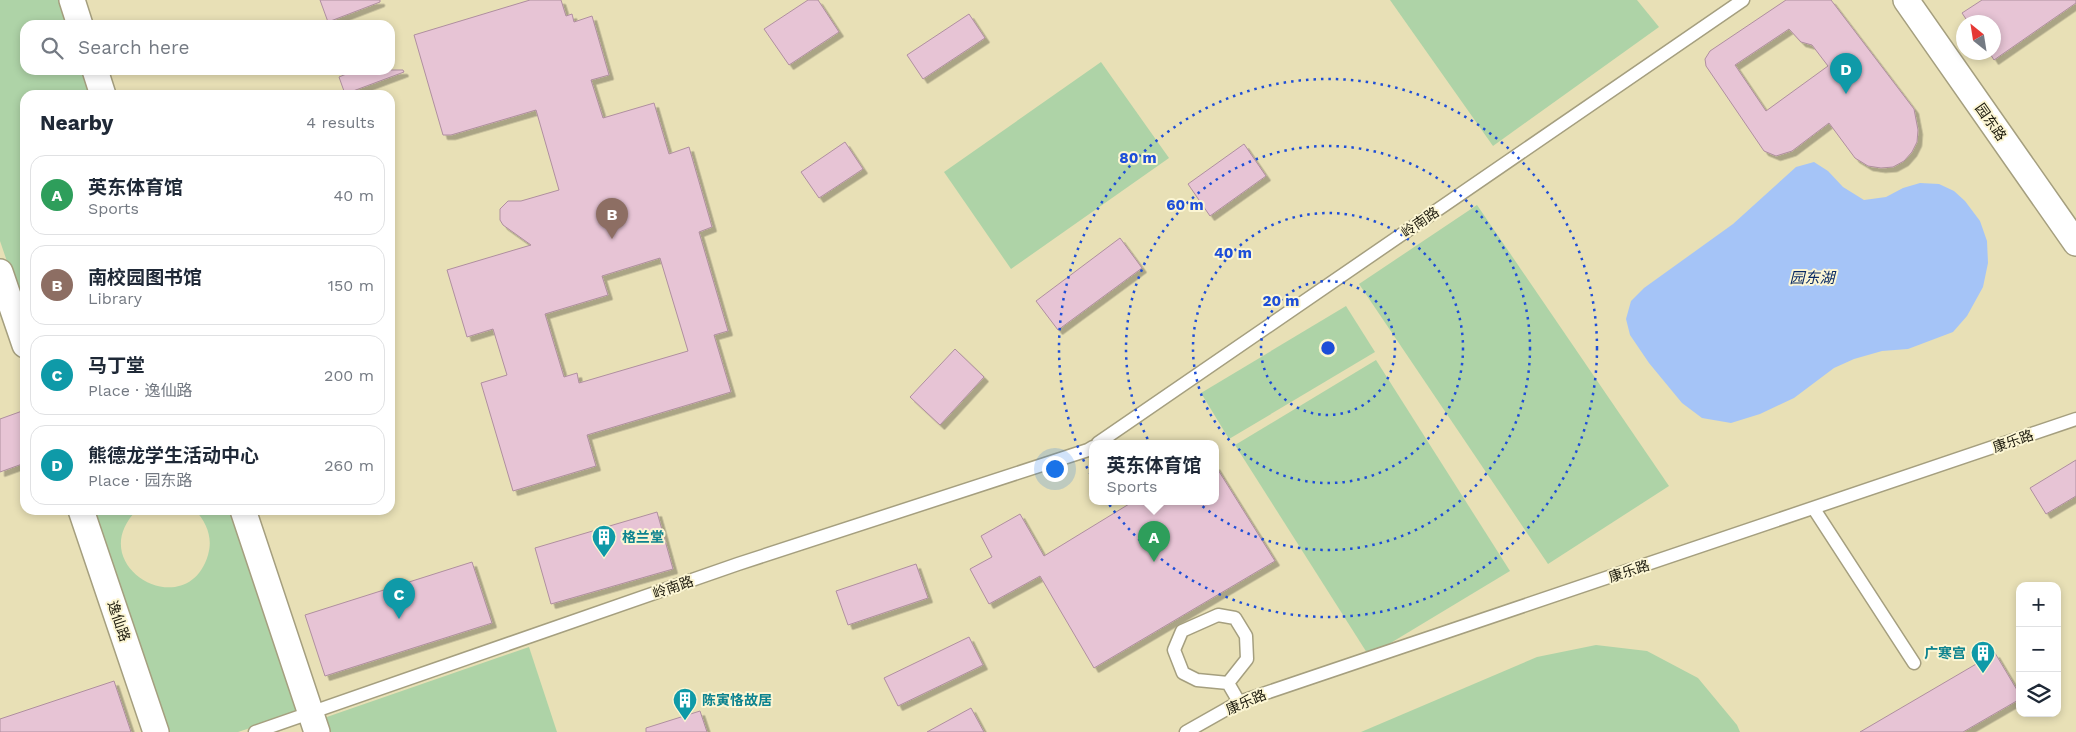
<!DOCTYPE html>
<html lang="en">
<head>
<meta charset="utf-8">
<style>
	body { margin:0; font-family:"Work Sans","Noto Sans SC",sans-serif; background:#f2f2f3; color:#1f2937 }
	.controls { position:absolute; right:15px; bottom:15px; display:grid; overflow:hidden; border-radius:10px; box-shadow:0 2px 8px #0003 }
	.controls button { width:45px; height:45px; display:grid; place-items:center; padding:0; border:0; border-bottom:1px solid #e0e1e3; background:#fff; color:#1f2937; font:25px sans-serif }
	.compass { position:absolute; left:1956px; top:15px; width:45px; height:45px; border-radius:50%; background:#fff; box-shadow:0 2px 8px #0003; rotate:330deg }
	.you { position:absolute; left:1054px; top:468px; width:18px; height:18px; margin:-12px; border:4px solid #fff; border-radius:50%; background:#1a73e8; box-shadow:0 0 0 8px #1a73e833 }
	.badge { display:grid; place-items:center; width:32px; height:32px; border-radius:50%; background:#2563eb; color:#fff; font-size:16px; font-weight:700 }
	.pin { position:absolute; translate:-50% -41px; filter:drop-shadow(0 1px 2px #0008) }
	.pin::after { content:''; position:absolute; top:26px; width:18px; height:15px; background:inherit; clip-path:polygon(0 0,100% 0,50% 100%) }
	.popup { position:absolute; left:1089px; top:440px; width:130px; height:65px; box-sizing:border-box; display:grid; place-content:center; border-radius:10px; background:#fff; filter:drop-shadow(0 1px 4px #0005); font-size:16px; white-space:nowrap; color:#747a83 }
	.popup b { font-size:19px; color:#1f2937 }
	.popup::after { content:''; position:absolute; left:50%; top:100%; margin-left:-10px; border:10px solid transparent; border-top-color:#fff }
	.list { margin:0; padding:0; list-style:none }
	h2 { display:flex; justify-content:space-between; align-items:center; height:65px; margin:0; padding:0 20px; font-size:21px }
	h2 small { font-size:16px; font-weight:400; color:#747a83 }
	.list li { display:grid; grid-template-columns:32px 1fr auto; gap:15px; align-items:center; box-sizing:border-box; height:80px; margin:0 10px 10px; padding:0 10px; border:1px solid #e0e1e3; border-radius:15px }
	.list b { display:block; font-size:19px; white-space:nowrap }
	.list p { margin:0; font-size:16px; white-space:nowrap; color:#747a83 }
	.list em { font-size:16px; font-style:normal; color:#747a83 }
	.icon { flex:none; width:28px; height:28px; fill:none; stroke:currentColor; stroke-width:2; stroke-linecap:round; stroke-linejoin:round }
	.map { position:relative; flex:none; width:2076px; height:732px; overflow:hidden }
	.search { position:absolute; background:#fff; box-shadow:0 2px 8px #0003; left:20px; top:20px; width:375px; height:55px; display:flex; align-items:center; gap:12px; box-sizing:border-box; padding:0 18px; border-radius:15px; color:#747a83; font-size:19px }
	.panel { position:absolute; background:#fff; box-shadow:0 2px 8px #0003; left:20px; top:90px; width:375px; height:425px; border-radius:15px }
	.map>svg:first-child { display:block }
	.built { fill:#e8e0b6; fill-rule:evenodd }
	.green { fill:#aed3a7 }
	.water { fill:#a5c4f7 }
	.building { fill:#e7c4d5; stroke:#af8f9f; fill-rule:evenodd; filter:url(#shadow) }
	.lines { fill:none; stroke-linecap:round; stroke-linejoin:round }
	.service-casing { stroke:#a59f7f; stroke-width:15 }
	.minor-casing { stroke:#a59f7f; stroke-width:28 }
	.service { stroke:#fff; stroke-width:12 }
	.minor { stroke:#fff; stroke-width:25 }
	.ring { fill:none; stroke:#1d4ed8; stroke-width:2.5; stroke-dasharray:2.5 5 }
	.labels { text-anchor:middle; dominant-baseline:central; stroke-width:4; stroke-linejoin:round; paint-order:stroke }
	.street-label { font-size:14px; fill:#1c1a0d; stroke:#fcf6d4 }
	.culture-label { font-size:14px; font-weight:bold; fill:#0d838f; stroke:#fcf6d4; text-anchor:start }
	.water-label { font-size:15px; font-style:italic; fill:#082a63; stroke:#fcf6d4 }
	.centre { fill:#1d4ed8; stroke:#fcf6d4; stroke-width:2.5 }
	.ring-label { font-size:15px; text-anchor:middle; font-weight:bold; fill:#1d4ed8; stroke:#fcf6d4; stroke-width:4; stroke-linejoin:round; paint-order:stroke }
</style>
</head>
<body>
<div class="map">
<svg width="2076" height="732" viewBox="0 0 2076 732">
	<defs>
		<filter id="shadow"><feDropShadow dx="4.5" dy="4.5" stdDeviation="0" flood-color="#0004"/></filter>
	</defs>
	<rect width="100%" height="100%" fill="#efe9c7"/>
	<path class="built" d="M0 0H2076V732H0ZM1964 22H1994V52H1964ZM25 25H390V70H25ZM25 95H390V510H25ZM1093 443H1215V501H1093ZM2020 586H2057V713H2020Z"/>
	<g class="green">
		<path d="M0 0H61L70 25H25V70H85L94 95H25V314L0 241Z"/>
		<path d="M1390 0H1637L1659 27 1493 146Z"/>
		<path d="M1101 62 1169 158 1011 269 944 172Z"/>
		<path d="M1477 205 1669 486 1548 564 1359 284Z"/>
		<path d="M1346 306 1375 352 1229 439 1201 393Z"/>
		<path d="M1376 360 1510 571 1369 656 1235 445Z"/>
		<path d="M88 510H137C81 566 187 626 208 555 213 538 207 523 195 510H238L304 710 238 732H163Z"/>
		<path d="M1596 645 1647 651 1698 678 1737 725 1740 732H1361L1537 657Z"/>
		<path d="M529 647 557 732H325L321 719Z"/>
	</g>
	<path class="water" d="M1814 162 1828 171 1843 187 1864 200 1886 197 1903 188 1920 183 1939 184 1954 191 1965 201 1980 221 1987 241 1988 263 1983 287 1967 316 1953 332 1908 349 1882 351 1854 359 1834 368 1794 398 1760 414 1731 423 1702 418 1682 403 1649 363 1630 335 1626 319 1631 301 1644 288 1733 224 1796 167Z"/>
	<g class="building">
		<path d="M320 0H380V2L328 22Z"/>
		<path d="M530 0H561L566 16 572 14 574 22 592 16 609 75 591 80 603 118 654 103 669 154 689 147 712 227 699 232 728 331 714 335 731 392 587 435 596 466 513 491 481 383 507 375 493 329 467 337 447 270 531 245 503 225 500 220V209L508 201H521L559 190 536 110 451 135H443L414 35ZM660 258 688 351 579 383 577 373 564 377 545 314 608 295 602 276Z"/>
		<path d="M808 0H818L839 32 789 65 764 29Z"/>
		<path d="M1786 0H1831L1914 109 1918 130 1917 142 1912 152 1904 161 1893 167 1881 168 1868 166 1855 158 1829 123 1792 151 1776 156 1764 151 1706 66 1705 59 1710 51ZM1789 29 1801 42 1812 45 1828 66 1766 111 1735 65Z"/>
		<path d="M1982 0H2076V3L1994 60 1989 52H1994V22H1968L1962 13Z"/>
		<path d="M969 14 985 38 923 79 907 55Z"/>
		<path d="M356 70H403L404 72 345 94 339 77Z"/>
		<path d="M845 142 863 169 819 198 801 172Z"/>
		<path d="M1244 144 1266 176 1210 216 1188 184Z"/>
		<path d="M1120 238 1142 268 1058 330 1036 301Z"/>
		<path d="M955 349 984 377 940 425 910 397Z"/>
		<path d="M25 410V463L0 472V419Z"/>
		<path d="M2076 460V496L2046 514 2030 488Z"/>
		<path d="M1215 465 1275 561 1094 668 1040 576 989 604 970 569 992 557 981 536 1020 514 1044 556 1134 501H1215Z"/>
		<path d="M657 512 673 569 551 604 535 548Z"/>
		<path d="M472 562 492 623 325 676 305 615Z"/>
		<path d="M916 564 928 598 848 625 836 591Z"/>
		<path d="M969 637 983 665 898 706 884 678Z"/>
		<path d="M1995 653 2020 695V699L1963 732H1860Z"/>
		<path d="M114 681 131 732H0V719Z"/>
		<path d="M971 708 984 732H927Z"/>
		<path d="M700 711 707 732H646V728Z"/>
	</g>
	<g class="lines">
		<defs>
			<g id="service">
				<path d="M1098 443 1743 0"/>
				<path d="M1814 509 1914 663"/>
				<path d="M1228 683 1197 680 1183 673 1174 650 1182 631 1218 615 1235 618 1246 636 1247 659 1228 683 1239 702"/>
				<path d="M255 732 738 564 1088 450 1093 447"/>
				<path d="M1186 732 1239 702 2076 419"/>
			</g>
			<g id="minor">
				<path d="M72 0 80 25"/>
				<path d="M1906 0 2076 243"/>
				<path d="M95 70 103 95"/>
				<path d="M0 272 25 345"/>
				<path d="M81 510 156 732"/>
				<path d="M243 510 317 732"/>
			</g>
		</defs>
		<use href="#service" class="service-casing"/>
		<use href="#minor" class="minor-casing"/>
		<use href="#service" class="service"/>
		<use href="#minor" class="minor"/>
	</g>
	<g class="ring">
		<circle cx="1328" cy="348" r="67"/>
		<circle cx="1328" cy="348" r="135"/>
		<circle cx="1328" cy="348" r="202"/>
		<circle cx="1328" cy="348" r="269"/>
	</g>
	<defs>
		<symbol id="building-pin" viewBox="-11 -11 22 30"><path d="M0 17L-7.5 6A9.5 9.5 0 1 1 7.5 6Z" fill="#0f9aa8" stroke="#fcf6d4"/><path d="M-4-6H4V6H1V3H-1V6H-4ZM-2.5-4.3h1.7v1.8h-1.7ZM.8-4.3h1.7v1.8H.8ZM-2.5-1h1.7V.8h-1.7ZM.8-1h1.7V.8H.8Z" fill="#fff"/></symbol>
	</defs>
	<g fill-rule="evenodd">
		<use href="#building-pin" x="590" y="523" width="28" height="38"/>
		<use href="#building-pin" x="1969" y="639" width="28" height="38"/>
		<use href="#building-pin" x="671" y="686" width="28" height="38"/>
	</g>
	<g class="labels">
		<g class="street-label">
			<text transform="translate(1991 122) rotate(55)">园东路</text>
			<text transform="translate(1420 222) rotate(-34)">岭南路</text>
			<text transform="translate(2013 441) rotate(-19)">康乐路</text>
			<text transform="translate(1629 571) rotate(-18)">康乐路</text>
			<text transform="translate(673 587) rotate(-19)">岭南路</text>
			<text transform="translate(119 621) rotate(71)">逸仙路</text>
			<text transform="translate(1246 702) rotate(-23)">康乐路</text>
		</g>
		<g class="culture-label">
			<text x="622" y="537">格兰堂</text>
			<text x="1966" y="653" text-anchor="end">广寒宫</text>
			<text x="702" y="700">陈寅恪故居</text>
		</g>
		<g class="water-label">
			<text x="1812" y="278">园东湖</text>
		</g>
	</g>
	<circle cx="1328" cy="348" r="8" class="centre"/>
	<g class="ring-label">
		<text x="1138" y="163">80 m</text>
		<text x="1185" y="210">60 m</text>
		<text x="1233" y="258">40 m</text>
		<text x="1281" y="306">20 m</text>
	</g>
</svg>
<div class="controls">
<button>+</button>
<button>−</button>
<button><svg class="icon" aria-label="layers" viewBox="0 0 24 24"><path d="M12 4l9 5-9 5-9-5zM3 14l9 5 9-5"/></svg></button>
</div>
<svg class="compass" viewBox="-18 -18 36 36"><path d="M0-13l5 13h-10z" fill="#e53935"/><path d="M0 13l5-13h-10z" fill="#747a83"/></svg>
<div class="you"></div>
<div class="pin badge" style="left:1154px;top:562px;background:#2e9e5b">A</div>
<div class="popup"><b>英东体育馆</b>Sports</div>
<div class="pin badge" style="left:612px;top:239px;background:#8d6e63">B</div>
<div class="pin badge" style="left:399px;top:619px;background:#0f9aa8">C</div>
<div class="pin badge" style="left:1846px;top:94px;background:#0f9aa8">D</div>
<div class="search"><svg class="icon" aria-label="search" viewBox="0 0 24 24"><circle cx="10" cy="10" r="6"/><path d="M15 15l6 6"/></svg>Search here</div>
<section class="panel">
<h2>Nearby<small>4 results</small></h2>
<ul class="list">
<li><span class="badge" style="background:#2e9e5b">A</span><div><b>英东体育馆</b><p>Sports</p></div><em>40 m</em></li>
<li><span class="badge" style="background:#8d6e63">B</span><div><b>南校园图书馆</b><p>Library</p></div><em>150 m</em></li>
<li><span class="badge" style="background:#0f9aa8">C</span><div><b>马丁堂</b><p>Place · 逸仙路</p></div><em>200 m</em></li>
<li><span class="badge" style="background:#0f9aa8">D</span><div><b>熊德龙学生活动中心</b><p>Place · 园东路</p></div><em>260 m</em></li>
</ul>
</section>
</div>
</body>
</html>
